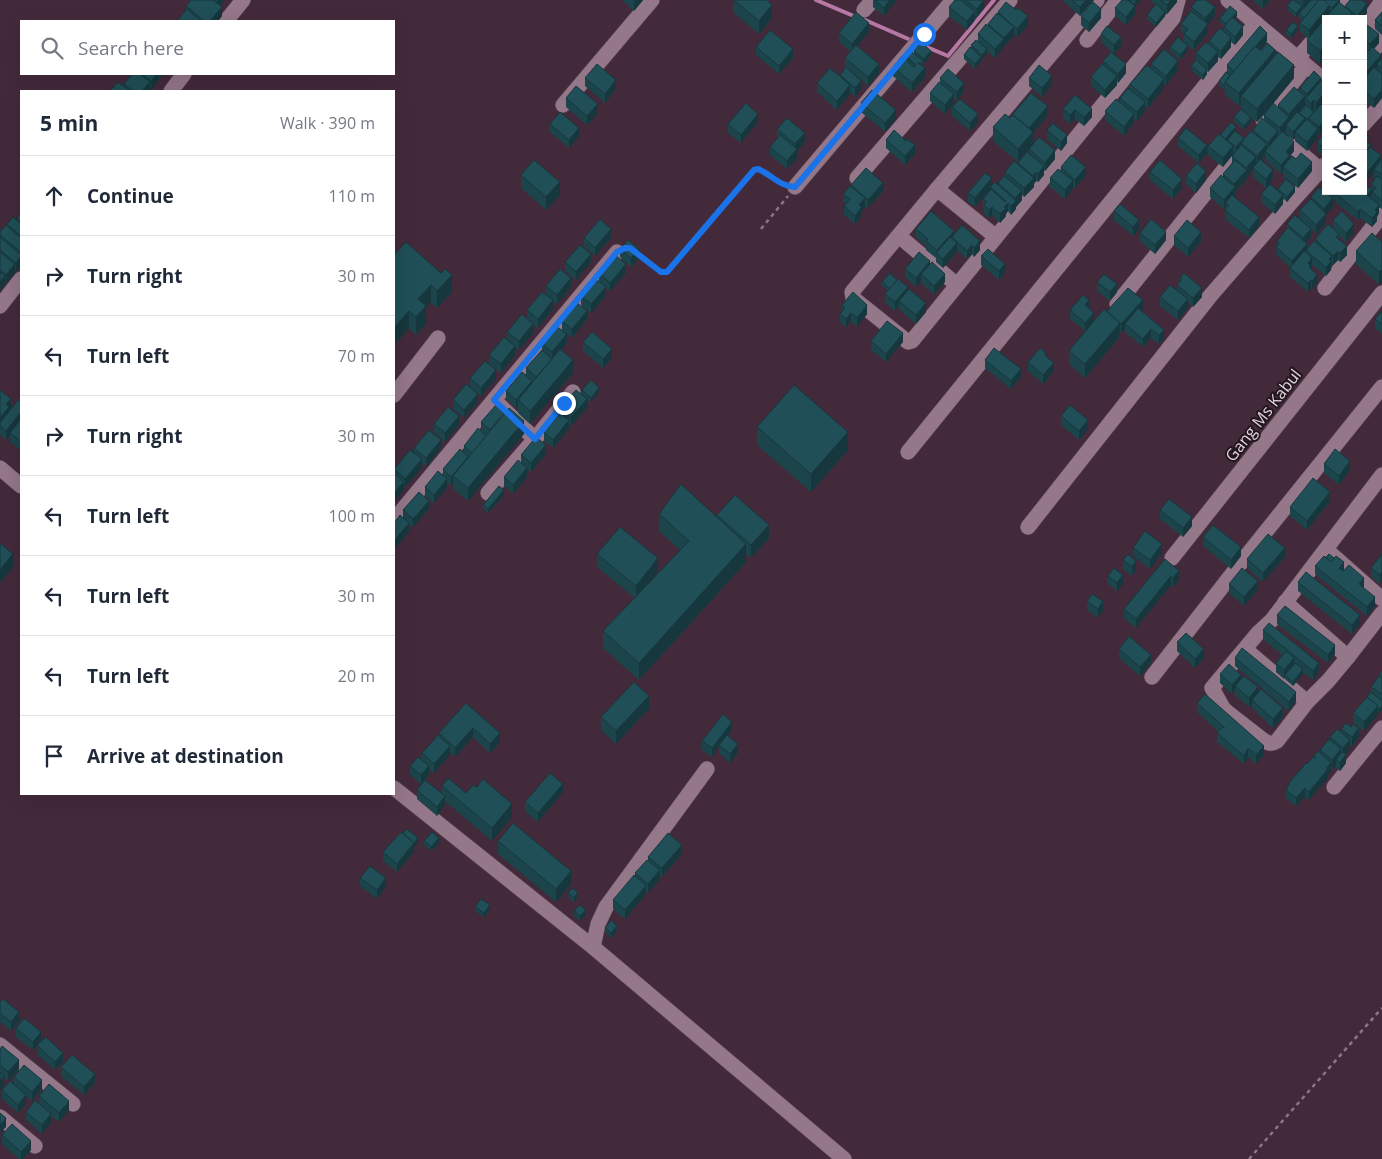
<!DOCTYPE html>
<html lang="en">
<head>
<meta charset="utf-8">
<style>
	body { margin:0; font-family:"Open Sans",sans-serif; background:#f6f6f7; color:#1f2937 }
	.controls { position:absolute; right:15px; top:15px; display:grid; overflow:hidden; border-radius:0px; box-shadow:0 5px 20px #0002 }
	.controls button { width:45px; height:45px; display:grid; place-items:center; padding:0; border:0; border-bottom:1px solid #e0e1e3; background:#fff; color:#1f2937; font:25px sans-serif }
	.stop { position:absolute; width:15px; height:15px; margin:-11px; border:4px solid #1a73e8; border-radius:50%; background:#fff }
	.stop.end { background:#1a73e8; border-color:#fff; box-shadow:0 1px 5px #0008 }
	.list { margin:0; padding:0; list-style:none }
	h2 { display:flex; justify-content:space-between; align-items:center; height:65px; margin:0; padding:0 20px; font-size:21px }
	h2 small { font-size:16px; font-weight:400; color:#747a83 }
	.list li { display:grid; grid-template-columns:32px 1fr auto; gap:15px; align-items:center; box-sizing:border-box; height:80px; padding:0 20px; border-top:1px solid #e0e1e3 }
	.list b { display:block; font-size:19px; white-space:nowrap }
	.list em { font-size:16px; font-style:normal; color:#747a83 }
	.icon { flex:none; width:28px; height:28px; fill:none; stroke:currentColor; stroke-width:2; stroke-linecap:round; stroke-linejoin:round }
	.map { position:relative; flex:none; width:1382px; height:1159px; overflow:hidden }
	.search { position:absolute; background:#fff; box-shadow:0 5px 20px #0002; left:20px; top:20px; width:375px; height:55px; display:flex; align-items:center; gap:12px; box-sizing:border-box; padding:0 18px; border-radius:0px; color:#747a83; font-size:19px }
	.panel { position:absolute; background:#fff; box-shadow:0 5px 20px #0002; left:20px; top:90px; width:375px; height:705px; border-radius:0px }
	.map>svg:first-child { display:block }
	.lines { fill:none; stroke-linecap:round; stroke-linejoin:round }
	.stream { stroke:#b778a4; stroke-width:4 }
	.minor-casing { stroke:#5d4856; stroke-width:16 }
	.path { stroke:#8c7785; stroke-width:2.5; stroke-dasharray:4 4; stroke-linecap:butt }
	.minor { stroke:#947789; stroke-width:15 }
	.wall { fill:#1c444b; fill-rule:evenodd }
	.shaded-wall { fill:#16373d }
	.building { fill:#204f57; stroke:#16373d }
	.route { stroke:#1a73e8; stroke-width:6 }
	.labels { text-anchor:middle; dominant-baseline:central; stroke-width:4; stroke-linejoin:round; paint-order:stroke }
	.street-label { font-size:16px; fill:#e2d2dc; stroke:#22171f }
</style>
</head>
<body>
<div class="map">
<svg width="1382" height="1159" viewBox="0 0 1382 1159">
	<rect width="100%" height="100%" fill="#432a3b"/>
	<g class="lines">
		<g class="stream">
			<path d="M816 0 856 17"/>
			<path d="M865 20 913 41"/>
			<path d="M922 45 948 56 994 0"/>
		</g>
		<defs>
			<g id="minor">
				<path d="M1097 0 937 189 852 292 853 298 908 342 912 341 1173 18 1178 0"/>
				<path d="M1228 0 1326 82"/>
				<path d="M864 10 873 0"/>
				<path d="M1332 19 1348 0"/>
				<path d="M226 21 243 0"/>
				<path d="M1087 40 1118 0"/>
				<path d="M1297 59 1326 26"/>
				<path d="M1363 63 1381 41 1366 28 1365 25 1382 1"/>
				<path d="M171 91 184 74"/>
				<path d="M563 105 652 0"/>
				<path d="M1263 120 1306 66"/>
				<path d="M1363 125 1382 104"/>
				<path d="M1290 144 1317 167"/>
				<path d="M857 178 1010 0"/>
				<path d="M795 187 953 0"/>
				<path d="M937 189 996 237"/>
				<path d="M899 236 957 285"/>
				<path d="M1325 288 1382 215"/>
				<path d="M1117 304 1243 146"/>
				<path d="M0 306 21 279"/>
				<path d="M394 395 438 338"/>
				<path d="M535 439 573 392"/>
				<path d="M908 452 1256 23"/>
				<path d="M0 468 21 486"/>
				<path d="M1382 475 1272 620 1258 633 1212 688 1223 708 1227 712 1263 740C1268 743 1271 745 1277 741L1307 702 1328 681 1348 657 1382 613"/>
				<path d="M488 493 535 439 494 400"/>
				<path d="M394 520 617 252"/>
				<path d="M1028 527 1211 295 1295 198 1326 164"/>
				<path d="M1329 552 1382 599"/>
				<path d="M1172 558 1382 293"/>
				<path d="M1285 602 1348 657"/>
				<path d="M1245 649 1307 702"/>
				<path d="M1152 677 1243 560 1382 387"/>
				<path d="M1334 787 1382 728"/>
				<path d="M394 788 593 947 844 1159"/>
				<path d="M593 947 598 924 606 907 707 769"/>
				<path d="M0 1045 73 1104"/>
				<path d="M0 1117 35 1146"/>
			</g>
		</defs>
		<use href="#minor" class="minor-casing"/>
		<g class="path">
			<path d="M761 229 788 196"/>
			<path d="M638 254C647 261 656 271 667 272L672 267 751 172 759 169 776 181 784 185"/>
			<path d="M1249 1159 1382 1008"/>
		</g>
		<use href="#minor" class="minor"/>
	</g>
	<g class="wall">
		<path d="M191 0H225L220 6 222 16 218 21H177L186 11V6Z"/>
		<path d="M622 0H643L634 11Z"/>
		<path d="M733 0H767L772 18 759 34 733 12Z"/>
		<path d="M873 0H897L884 16 873 7Z"/>
		<path d="M955 0H984V8L977 17 975 16V20L967 30 949 16V7Z"/>
		<path d="M1062 0H1094L1080 16Z"/>
		<path d="M1150 0H1177V2L1167 14 1165 13V16L1156 27 1147 19V15L1156 5V3L1155 4Z"/>
		<path d="M1253 0H1270L1263 9Z"/>
		<path d="M1295 0H1311L1303 10 1302 8V11L1296 17 1287 10V6L1295 1Z"/>
		<path d="M1340 0V3L1345 7V6L1367 13 1362 19H1326L1320 64 1307 53V40L1308 39 1300 31V23L1302 20 1299 18V14L1325 1Z"/>
		<path d="M1135 7V15L1126 25 1115 16V8Z"/>
		<path d="M1191 7 1215 16 1208 24V32L1194 50 1188 46V50L1180 60 1170 51V47L1184 42V34L1181 32V24L1191 11Z"/>
		<path d="M998 12 1028 25 1017 37 1014 34V36L1004 46V47L995 58 987 51V53L982 59 981 58V61L975 69 964 59V55L971 48V45L978 41V34L988 25V24L998 14Z"/>
		<path d="M1382 12V35L1375 29V20Z"/>
		<path d="M1081 16 1101 18 1089 32 1081 25Z"/>
		<path d="M1237 16 1234 19 1243 35 1235 45 1231 42V47L1221 59 1218 57V61L1208 72 1207 71V74L1203 80 1191 70V66L1196 61V53L1209 45V41L1224 31V26L1220 22V18Z"/>
		<path d="M1363 22 1365 27 1379 43 1374 49 1381 59 1382 58V98L1374 108 1363 99Z"/>
		<path d="M1286 30H1298L1291 38 1286 35Z"/>
		<path d="M869 32 857 46 879 73 868 86 845 66V58L850 51 839 42V33Z"/>
		<path d="M1101 34 1121 46 1114 54 1101 42Z"/>
		<path d="M1267 41 1260 50 1275 56 1294 78 1273 104 1278 108V105L1300 92V88L1321 80 1326 81V100L1322 105 1326 109V127L1319 136 1318 135V137L1307 151 1295 141V138L1293 140 1286 134V130L1283 132 1294 151 1290 156V158L1312 171 1298 188 1283 176V172L1281 174 1265 160V156L1261 160 1273 179 1266 188 1253 177V170L1247 177V179L1235 192V196L1234 197 1259 226 1249 238 1225 219 1226 208 1224 209 1210 197V188L1223 176V174L1232 163V156L1223 167 1208 155V146L1220 135 1236 131 1244 140 1253 132V130L1264 119V115L1257 122 1241 109V104L1239 106 1225 95V90L1219 85V81L1227 73V65ZM1305 101 1306 102V106L1299 113H1298L1305 105Z"/>
		<path d="M756 47 793 58 779 74 756 55Z"/>
		<path d="M914 51 931 55 924 63H923L922 66 925 77 912 92 893 76V67L906 60V56L914 53Z"/>
		<path d="M1103 61 1126 73 1118 83 1117 81V85L1105 98 1091 86V77L1103 65Z"/>
		<path d="M1151 64 1178 70 1166 85 1164 84V88L1148 108 1145 106V111L1137 121 1134 119V123L1124 136 1105 120V111L1120 102V98L1130 89V84L1151 68Z"/>
		<path d="M132 74H164L160 78 159 77V80L151 90 150 89V91H110L124 86V84Z"/>
		<path d="M840 75 861 89 855 97 850 92V94L837 110 817 92V83L840 76Z"/>
		<path d="M585 78 616 89 605 103 585 86Z"/>
		<path d="M940 78 964 91 957 101 954 98V103L945 114 930 101V93L940 83Z"/>
		<path d="M1029 78 1052 84 1042 97 1029 86Z"/>
		<path d="M566 98 598 113 587 125 566 107Z"/>
		<path d="M861 103 896 119 885 132 861 112Z"/>
		<path d="M952 107 978 123 970 131 952 116Z"/>
		<path d="M1063 109H1092V117L1084 126 1075 119 1070 124 1063 117Z"/>
		<path d="M1012 115H1048L1033 133V145L1055 159 1045 171 1044 170V175L1038 182 1036 181 1034 184V187L1024 197 1022 195V200L1016 207V209L1011 215 1008 211 1006 214V216L1000 223 992 215 989 218 984 214V209L983 208V199L990 190V188L975 207 968 202V193L998 185V183L1005 177V172L1018 164V163L1029 154V149L1018 162 993 141V127L1010 118Z"/>
		<path d="M1234 117 1251 122 1244 130 1234 121Z"/>
		<path d="M758 122 741 143 728 133V124Z"/>
		<path d="M550 124 579 136 569 148 550 132Z"/>
		<path d="M777 129 805 142 797 151V158L787 169 770 155V147L777 138Z"/>
		<path d="M1047 130 1067 143 1061 151 1047 139Z"/>
		<path d="M1326 132V159L1317 151V142Z"/>
		<path d="M1178 138 1207 153 1199 163 1178 146Z"/>
		<path d="M886 140 915 154 905 165 886 148Z"/>
		<path d="M1369 143 1371 147 1381 160 1382 159V209L1379 207V213L1377 217V221L1372 227 1360 218 1358 220 1336 203V199L1334 201 1333 200V207L1326 215V223L1316 234 1311 229V237L1306 243 1307 249 1315 242V239L1333 228V220L1354 233 1346 242 1339 235V239L1347 255 1340 262 1338 260 1333 265 1332 263 1331 270 1326 276 1312 265V267L1310 269 1317 283 1312 290 1311 288 1308 292 1290 277V267L1276 255 1277 241 1287 229V224L1307 225 1300 219V210L1311 199V197L1324 190V187L1326 185V191H1363L1371 189V184L1375 178H1374V172Z"/>
		<path d="M1061 167 1086 176 1075 188 1073 186V189L1065 199 1050 187V178L1061 171Z"/>
		<path d="M1150 172 1182 188 1173 199 1150 180Z"/>
		<path d="M521 175 560 195 546 210 521 188Z"/>
		<path d="M1186 176 1206 180 1196 193 1186 184Z"/>
		<path d="M851 185 883 191 868 208 865 206V207L862 211V216L855 224 844 215V206L846 204 843 202V194L851 187Z"/>
		<path d="M1278 189 1295 192 1287 202 1283 198V204L1275 214 1261 202V194L1278 190Z"/>
		<path d="M1114 211 1139 229 1133 236 1114 220Z"/>
		<path d="M21 212V265L16 272 15 271V273L6 283 5 282V285L0 290V232L7 226V224L17 220V218Z"/>
		<path d="M916 229 954 235 980 250 974 257 972 254 967 259 957 250V252L943 268 936 262V258L926 250V246L916 237Z"/>
		<path d="M1140 233 1166 240 1155 254 1140 241Z"/>
		<path d="M1174 236 1201 241 1188 257 1174 245Z"/>
		<path d="M584 238H611L595 256 584 246Z"/>
		<path d="M1382 242 1379 285 1356 264V251Z"/>
		<path d="M620 249 639 258 631 267 620 257Z"/>
		<path d="M394 255 452 292 437 308 431 302 426 308V324L416 335 409 328 394 345Z"/>
		<path d="M981 256 1005 272 999 280 981 265Z"/>
		<path d="M565 262H591L576 280 565 271Z"/>
		<path d="M930 264 945 282 934 294 921 283V280L916 287 905 277V269Z"/>
		<path d="M599 273H626L610 291 606 288V296L591 313 581 305V296L599 281Z"/>
		<path d="M1180 278 1202 297 1193 307 1188 302V308L1178 320 1160 306V297L1177 291V285L1180 282Z"/>
		<path d="M882 282 908 290 926 312 916 324 899 309V306L895 311 885 303V294L888 291 882 286Z"/>
		<path d="M1097 282 1117 292 1110 301 1097 291Z"/>
		<path d="M546 286 571 287 557 304 546 295Z"/>
		<path d="M842 305 867 314 857 327 851 321 846 327 840 322V314L842 311Z"/>
		<path d="M553 309 538 328 527 319V310Z"/>
		<path d="M1089 309 1094 322 1107 312 1143 309 1141 311 1164 338 1159 344 1151 338 1143 347 1125 332V329L1121 333 1120 332V336L1085 378 1069 364V351L1085 331 1070 319V310Z"/>
		<path d="M1382 311V334L1375 328V319Z"/>
		<path d="M587 319 572 338 562 330V321Z"/>
		<path d="M507 332 533 333 519 350 515 347V355L501 373 489 364V355L507 340Z"/>
		<path d="M871 341 903 342 886 362 871 350Z"/>
		<path d="M583 342 612 358 603 368 583 351Z"/>
		<path d="M542 343H567L561 350 573 373 530 424 518 413V407L516 408 506 399V391L526 375V368L542 351Z"/>
		<path d="M1046 356 1054 371 1043 384 1028 371V362Z"/>
		<path d="M985 360 1021 377 1011 389 985 368Z"/>
		<path d="M470 378 496 379 481 396 470 387Z"/>
		<path d="M0 390 11 408 9 410V411L21 403 20 450 10 442V435L6 440 0 435Z"/>
		<path d="M582 390 599 392 591 402 582 395Z"/>
		<path d="M453 400 478 402 464 418 453 409Z"/>
		<path d="M560 408H587L571 426 569 424V429L553 448 544 441V432L560 413Z"/>
		<path d="M1061 416 1088 428 1079 440 1061 425Z"/>
		<path d="M481 422 524 434 468 501 453 489V484L451 485 447 482V488L434 503 425 496V487L443 475V469L464 453V446L481 431Z"/>
		<path d="M434 424 459 425 445 442 434 432Z"/>
		<path d="M757 427 848 450 811 492 757 445Z"/>
		<path d="M414 448H441L426 467 422 463V468L405 487 404 486V490L394 502V469L414 453Z"/>
		<path d="M546 454 531 472 527 469V477L513 494 504 486V477L521 463V455Z"/>
		<path d="M1324 464 1350 470 1339 485 1324 473Z"/>
		<path d="M504 495 488 513 483 509V505Z"/>
		<path d="M1330 501 1307 530 1290 516V507Z"/>
		<path d="M429 509 413 527 409 524V532L394 549V523L403 518V510Z"/>
		<path d="M1160 510 1192 526 1183 537 1160 519Z"/>
		<path d="M659 514 717 518V515L769 538 751 558 746 554V562L639 680 603 648V631L635 598 597 567V554L658 571 646 586 680 550 659 531Z"/>
		<path d="M1203 537 1241 556 1231 569 1203 546Z"/>
		<path d="M1133 548 1162 553 1150 569 1133 556Z"/>
		<path d="M1382 554 1380 584 1371 577V568Z"/>
		<path d="M1285 557 1263 582 1247 568V559Z"/>
		<path d="M1165 559 1179 580 1173 587 1171 585 1136 628 1124 618V609Z"/>
		<path d="M1123 560 1136 570 1132 576 1123 569Z"/>
		<path d="M1315 566 1344 570 1364 586 1363 587 1375 606 1367 616 1315 574Z"/>
		<path d="M1108 576 1123 584 1117 591 1108 584Z"/>
		<path d="M1298 582 1360 624 1352 634 1298 591Z"/>
		<path d="M1229 584 1258 590 1244 606 1229 593Z"/>
		<path d="M1087 601 1103 610 1098 618 1087 610Z"/>
		<path d="M1277 615 1335 654 1328 663 1277 624Z"/>
		<path d="M1263 630 1319 672 1313 680 1303 672V674L1293 686 1285 679V677L1284 679 1276 672V663L1282 655 1263 639Z"/>
		<path d="M1177 642 1204 658 1195 668 1177 651Z"/>
		<path d="M1119 649 1151 663 1140 676 1119 658Z"/>
		<path d="M1235 658 1296 701 1289 711 1235 666Z"/>
		<path d="M1382 671V710L1379 713 1378 712V715L1364 731 1353 722V713L1371 692V687L1380 677V673Z"/>
		<path d="M1220 674 1241 679 1258 693 1283 717 1273 728 1252 708V704L1249 707 1235 695V690L1232 694 1220 683Z"/>
		<path d="M466 703 500 742 490 753 473 737 455 757 450 752V755L434 773 429 769V775L421 784 410 775V766L422 760V753L439 736V733Z"/>
		<path d="M1197 703 1264 755 1256 764 1248 757 1244 764 1217 742V733L1219 732 1197 712Z"/>
		<path d="M649 709 616 744 601 730V717Z"/>
		<path d="M1341 729 1359 737 1352 746 1350 745V749L1345 754 1346 763 1340 771 1336 768V764L1332 769 1331 768V771L1328 775V778L1309 800 1305 797 1296 806 1286 798V790L1314 757V756L1320 753V750L1330 739V737L1341 733Z"/>
		<path d="M732 730 728 736 738 753 730 763 719 753V747L712 757 702 750V741Z"/>
		<path d="M442 786 466 793 512 817 492 841 445 801V805L437 816 417 799V790L442 794Z"/>
		<path d="M563 792 538 822 525 811V802Z"/>
		<path d="M424 841 439 843 431 851 424 845Z"/>
		<path d="M498 841 571 884 556 902 498 854Z"/>
		<path d="M418 842 414 847V852L397 872 383 861V852Z"/>
		<path d="M682 854 662 877 660 875V879L648 893 646 891V894L625 919 613 909V900L635 876V873L648 861V857Z"/>
		<path d="M360 878 386 887 377 899 360 886Z"/>
		<path d="M568 893 578 897 574 902 568 897Z"/>
		<path d="M475 907 490 909 484 917 475 911Z"/>
		<path d="M574 911 586 914 580 921 574 916Z"/>
		<path d="M605 928 617 931 611 938 605 932Z"/>
		<path d="M0 1002 19 1021 11 1031 0 1022Z"/>
		<path d="M16 1028 41 1041 33 1050 16 1037Z"/>
		<path d="M37 1045 63 1062 55 1070 37 1054Z"/>
		<path d="M0 1049 19 1069 8 1081 4 1078V1085L0 1090Z"/>
		<path d="M61 1067 95 1083 84 1095 61 1076Z"/>
		<path d="M14 1077 42 1089 32 1101 26 1096V1104L18 1113 2 1099V1090L14 1084Z"/>
		<path d="M39 1096 69 1110 59 1122 51 1116V1123L42 1134 26 1120V1112L39 1103Z"/>
		<path d="M2 1135 31 1150 23 1159H19L2 1144Z"/>
	</g>
	<g class="shaded-wall">
		<path d="M217 0H225L217 9Z"/>
		<path d="M636 0H643L634 11V2Z"/>
		<path d="M890 0H897L884 16V8Z"/>
		<path d="M984 0V8L977 17V9Z"/>
		<path d="M1086 0H1094L1080 16V7Z"/>
		<path d="M1137 0H1141L1135 7V15L1126 25V17Z"/>
		<path d="M1171 0H1177V2L1167 14V5Z"/>
		<path d="M1263 0H1270L1263 9Z"/>
		<path d="M1303 0H1311L1303 10Z"/>
		<path d="M1339 0H1340V3L1332 12V8Z"/>
		<path d="M1367 4V13L1362 19H1357V16Z"/>
		<path d="M772 5V18L759 34V21Z"/>
		<path d="M1330 5V14L1309 39V30Z"/>
		<path d="M1302 6V11L1296 17V13Z"/>
		<path d="M222 7V16L218 21H210Z"/>
		<path d="M1215 7V16L1208 24V32L1194 50V42L1205 27V18Z"/>
		<path d="M1101 9V18L1089 32V23Z"/>
		<path d="M975 12V20L967 30V21Z"/>
		<path d="M1165 12V16L1156 27V23Z"/>
		<path d="M1237 12V16L1227 28V24Z"/>
		<path d="M1352 13V19H1347Z"/>
		<path d="M1028 16V25L1017 37V29Z"/>
		<path d="M869 23V32L852 53V44Z"/>
		<path d="M1243 26V35L1235 45V37Z"/>
		<path d="M1298 26V30L1291 38V34Z"/>
		<path d="M1014 27V36L1004 46V38Z"/>
		<path d="M1267 33V41L1235 80V72Z"/>
		<path d="M1379 34V43L1370 53V44Z"/>
		<path d="M1121 37V46L1114 54V45Z"/>
		<path d="M1231 38V47L1221 59V51Z"/>
		<path d="M1004 39V47L995 58V49Z"/>
		<path d="M1326 44V57L1320 64V51Z"/>
		<path d="M1188 46V50L1180 60V55Z"/>
		<path d="M1366 46V55L1363 59V50Z"/>
		<path d="M793 49V58L779 74V66Z"/>
		<path d="M987 49V53L982 59V55Z"/>
		<path d="M1275 50V63L1241 96V104L1239 106V93Z"/>
		<path d="M931 51V55L924 63V59Z"/>
		<path d="M1218 52V61L1208 72V63Z"/>
		<path d="M1381 55V64H1377V69L1363 85V76Z"/>
		<path d="M981 57V61L975 69V64Z"/>
		<path d="M1178 61V70L1166 85V76Z"/>
		<path d="M879 64V73L868 86V77Z"/>
		<path d="M1126 64V73L1118 83V74Z"/>
		<path d="M1294 65V78L1257 122V109Z"/>
		<path d="M925 68V77L912 92V83Z"/>
		<path d="M1207 70V74L1203 80V75Z"/>
		<path d="M157 74H159V80L151 90V81Z"/>
		<path d="M160 74H164L160 78Z"/>
		<path d="M1052 76V84L1042 97V88Z"/>
		<path d="M1117 76V85L1105 98V90Z"/>
		<path d="M1321 78V86L1307 100V94Z"/>
		<path d="M1164 79V88L1148 108V99Z"/>
		<path d="M616 80V89L605 103V94Z"/>
		<path d="M861 81V89L855 97V88Z"/>
		<path d="M150 82V91H142Z"/>
		<path d="M964 83V91L957 101V92Z"/>
		<path d="M850 85V94L837 110V101Z"/>
		<path d="M1382 90V98L1374 108V99Z"/>
		<path d="M1326 91V100L1316 112V103Z"/>
		<path d="M954 94V103L945 114V105Z"/>
		<path d="M1305 96V105L1289 123V114Z"/>
		<path d="M1314 100V109L1311 112V103Z"/>
		<path d="M1145 102V111L1137 121V112Z"/>
		<path d="M598 104V113L587 125V116Z"/>
		<path d="M1048 106V115L1033 133V145L1018 162V149L1028 129Z"/>
		<path d="M1092 109V117L1084 126V117Z"/>
		<path d="M896 110V119L885 132V123Z"/>
		<path d="M1075 110V119L1070 124V115Z"/>
		<path d="M758 114V122L741 143V135Z"/>
		<path d="M978 114V123L970 131V123Z"/>
		<path d="M1134 114V123L1124 136V127Z"/>
		<path d="M1289 117V126L1286 125V130L1280 137V128Z"/>
		<path d="M1251 118V122L1244 130V126Z"/>
		<path d="M1305 118V126L1295 132V138L1293 140V132Z"/>
		<path d="M1326 119V127L1319 136V127Z"/>
		<path d="M1236 127V131L1224 145V140Z"/>
		<path d="M579 128V136L569 148V140Z"/>
		<path d="M1318 129V137L1307 151V142Z"/>
		<path d="M1278 131V140L1268 152V143Z"/>
		<path d="M805 133V142L797 151V158L787 169V161L795 151V144Z"/>
		<path d="M1067 135V143L1061 151V142Z"/>
		<path d="M1244 138V142L1241 143V145L1236 151V147Z"/>
		<path d="M1294 142V151L1290 156V164L1283 167V172L1281 174V165L1286 152Z"/>
		<path d="M1267 144V153L1265 151V156L1257 165V156Z"/>
		<path d="M915 145V154L905 165V156Z"/>
		<path d="M1207 145V153L1199 163V155Z"/>
		<path d="M1233 146V154L1223 167V158Z"/>
		<path d="M1055 150V159L1045 171V163Z"/>
		<path d="M1381 155V164L1374 169V172L1363 186V178Z"/>
		<path d="M1256 157V166L1247 177V179L1235 192V196L1228 204 1226 202V208L1224 209V200L1234 188V184L1246 170V168Z"/>
		<path d="M1312 162V171L1298 188V179Z"/>
		<path d="M1044 166V175L1038 182V174Z"/>
		<path d="M1086 167V176L1075 188V180Z"/>
		<path d="M1273 170V179L1266 188V179Z"/>
		<path d="M1206 171V180L1196 193V184Z"/>
		<path d="M1036 172V181L1034 184V187L1024 197V188L1033 179V176Z"/>
		<path d="M992 178V187L975 207V198Z"/>
		<path d="M1182 179V188L1173 199V190Z"/>
		<path d="M1073 181V189L1065 199V190Z"/>
		<path d="M560 182V195L546 210V197Z"/>
		<path d="M883 183V191L868 208V200Z"/>
		<path d="M1295 187V192L1287 202V197Z"/>
		<path d="M1372 190V194L1365 203V198Z"/>
		<path d="M1022 191V200L1016 207V209L1011 215V206L1015 201V198Z"/>
		<path d="M1283 195V204L1275 214V205Z"/>
		<path d="M865 198V207L862 211V216L855 224V216L859 205Z"/>
		<path d="M1333 198V207L1326 215V223L1316 234V225L1324 216V209Z"/>
		<path d="M1008 203V211L1006 214V216L1000 223V214L1004 207Z"/>
		<path d="M1379 205V213L1377 217V221L1372 227V218L1375 210Z"/>
		<path d="M992 207V215L989 218V210Z"/>
		<path d="M1360 209V218L1358 220V212Z"/>
		<path d="M1259 217V226L1249 238V230Z"/>
		<path d="M1139 220V229L1133 236V227Z"/>
		<path d="M1354 224V233L1346 242V233Z"/>
		<path d="M611 229V238L595 256V248Z"/>
		<path d="M1311 229V237L1303 247V238Z"/>
		<path d="M954 231V239L952 237V242L937 254V250Z"/>
		<path d="M1166 232V240L1155 254V245Z"/>
		<path d="M1201 232V241L1188 257V248Z"/>
		<path d="M980 241V250L974 257V248Z"/>
		<path d="M957 243V252L943 268V259Z"/>
		<path d="M1307 244V252L1306 250V254L1292 270V261Z"/>
		<path d="M972 245V254L967 259V251Z"/>
		<path d="M1347 246V255L1340 262V253Z"/>
		<path d="M639 249V258L631 267V258Z"/>
		<path d="M1338 251V260L1333 265V256Z"/>
		<path d="M591 254V262L576 280V272Z"/>
		<path d="M21 256V265L16 272V263Z"/>
		<path d="M1332 256 1331 270 1326 276V268L1329 259Z"/>
		<path d="M1312 258V267L1310 269V274L1308 263Z"/>
		<path d="M930 261V269L921 274V280L916 287V278Z"/>
		<path d="M15 264V273L6 283V275Z"/>
		<path d="M626 264V273L610 291V283Z"/>
		<path d="M1005 264V272L999 280V271Z"/>
		<path d="M1382 269V282L1379 285V272Z"/>
		<path d="M945 274V282L934 294V286Z"/>
		<path d="M452 275V292L437 308V291Z"/>
		<path d="M1317 275V283L1312 290V281Z"/>
		<path d="M5 276V285L0 290V282Z"/>
		<path d="M571 278V287L557 304V295Z"/>
		<path d="M1311 280V288L1308 292V283Z"/>
		<path d="M1117 284V292L1110 301V292Z"/>
		<path d="M431 285V302L426 308V324L416 335V317L418 299Z"/>
		<path d="M606 287V296L591 313V304Z"/>
		<path d="M908 287V295L899 301V306L895 311V302Z"/>
		<path d="M1202 288V297L1193 307V298Z"/>
		<path d="M1188 299V308L1178 320V311Z"/>
		<path d="M553 300V309L538 328V319Z"/>
		<path d="M1089 300V309L1085 314V305Z"/>
		<path d="M1143 300V309L1128 326 1125 324V329L1121 333V324Z"/>
		<path d="M926 303V312L916 324V315Z"/>
		<path d="M867 305V314L857 327V318Z"/>
		<path d="M409 311V328L394 345V328Z"/>
		<path d="M587 311V319L572 338V329Z"/>
		<path d="M851 313V321L846 327V319Z"/>
		<path d="M1094 313V322L1085 331V323Z"/>
		<path d="M1120 323V336L1085 378V364Z"/>
		<path d="M533 324V333L519 350V341Z"/>
		<path d="M1151 329V338L1143 347V339Z"/>
		<path d="M1164 330V338L1159 344V335Z"/>
		<path d="M903 333V342L886 362V354Z"/>
		<path d="M567 334V343L552 361V352Z"/>
		<path d="M515 346V355L501 373V364Z"/>
		<path d="M612 349V358L603 368V359Z"/>
		<path d="M573 360V373L530 424V411Z"/>
		<path d="M1054 363V371L1043 384V375Z"/>
		<path d="M1021 369V377L1011 389V381Z"/>
		<path d="M496 370V379L481 396V388Z"/>
		<path d="M532 381V390L518 400V407L516 408V400Z"/>
		<path d="M599 388V392L591 402V398Z"/>
		<path d="M478 394V402L464 418V410Z"/>
		<path d="M11 399V408L9 410V415L0 426V418L6 404Z"/>
		<path d="M587 399V408L571 426V418Z"/>
		<path d="M21 412V421L10 433V435L6 440V431Z"/>
		<path d="M459 416V425L445 442V433Z"/>
		<path d="M569 420V429L553 448V440Z"/>
		<path d="M1088 420V428L1079 440V431Z"/>
		<path d="M524 421V434L468 501V488Z"/>
		<path d="M848 432V450L811 492V474Z"/>
		<path d="M441 440V448L426 467V458Z"/>
		<path d="M546 445V454L531 472V463Z"/>
		<path d="M422 459V468L405 487V479Z"/>
		<path d="M1350 461V470L1339 485V476Z"/>
		<path d="M527 468V477L513 494V485Z"/>
		<path d="M453 476V484L451 485V477Z"/>
		<path d="M447 479V488L434 503V495Z"/>
		<path d="M404 482V490L394 502V493Z"/>
		<path d="M504 490V495L488 513V509Z"/>
		<path d="M1330 492V501L1307 530V521Z"/>
		<path d="M429 501V509L413 527V519Z"/>
		<path d="M1192 517V526L1183 537V528Z"/>
		<path d="M409 523V532L394 550V541Z"/>
		<path d="M769 525V538L751 558V545Z"/>
		<path d="M746 544V562L639 680V663Z"/>
		<path d="M1162 544V553L1150 569V560Z"/>
		<path d="M1241 547V556L1231 569V560Z"/>
		<path d="M1285 548V557L1263 582V573Z"/>
		<path d="M13 554V567L0 583V570Z"/>
		<path d="M658 558V571L636 599V586Z"/>
		<path d="M1136 561V570L1132 576V567Z"/>
		<path d="M1344 562V570L1339 577V568Z"/>
		<path d="M1179 571V580L1173 587V578Z"/>
		<path d="M1382 572V581L1380 584V575Z"/>
		<path d="M1123 575V584L1117 591V583Z"/>
		<path d="M1171 576V585L1136 628V619Z"/>
		<path d="M1364 578V586L1359 593V584Z"/>
		<path d="M1258 581V590L1244 606V597Z"/>
		<path d="M1375 597V606L1367 616V607Z"/>
		<path d="M1103 601V610L1098 618V609Z"/>
		<path d="M1360 615V624L1352 634V625Z"/>
		<path d="M1335 645V654L1328 663V655Z"/>
		<path d="M1204 649V658L1195 668V659Z"/>
		<path d="M1151 655V663L1140 676V667Z"/>
		<path d="M1294 658V667L1285 675V677L1284 679V670Z"/>
		<path d="M1319 663V672L1313 680V671Z"/>
		<path d="M1303 669V674L1293 686V682Z"/>
		<path d="M1241 675V684L1235 686V690L1232 694V685Z"/>
		<path d="M1258 687V696L1252 700V704L1249 707V698Z"/>
		<path d="M1296 692V701L1289 711V702Z"/>
		<path d="M649 696V709L616 744V731Z"/>
		<path d="M1378 706V715L1364 731V722Z"/>
		<path d="M1382 706V710L1379 713V709Z"/>
		<path d="M1283 708V717L1273 728V719Z"/>
		<path d="M732 722V730L720 746 719 745V747L712 757V748Z"/>
		<path d="M473 728V737L455 757V748Z"/>
		<path d="M1359 728V737L1352 746V737Z"/>
		<path d="M500 733V742L490 753V744Z"/>
		<path d="M1350 740V749L1343 757V748Z"/>
		<path d="M738 744V753L730 763V754Z"/>
		<path d="M450 746V755L434 773V764Z"/>
		<path d="M1264 746V755L1256 764V755Z"/>
		<path d="M1248 748V757L1244 764V756Z"/>
		<path d="M1341 749V758L1336 760V764L1332 769V760Z"/>
		<path d="M1346 754V763L1340 771V763Z"/>
		<path d="M1331 763V771L1328 775V778L1309 800V792Z"/>
		<path d="M429 766V775L421 784V775Z"/>
		<path d="M563 784V792L538 822V813Z"/>
		<path d="M1305 788V797L1296 806V798Z"/>
		<path d="M445 796V805L437 816V807Z"/>
		<path d="M512 804V817L492 841V828Z"/>
		<path d="M418 838V842L414 847V852L397 872V864Z"/>
		<path d="M439 838V843L431 851V847Z"/>
		<path d="M682 845V854L662 877V868Z"/>
		<path d="M660 870V879L648 893V884Z"/>
		<path d="M571 871V884L556 902V889Z"/>
		<path d="M386 878V887L377 899V890Z"/>
		<path d="M646 886V894L625 919V910Z"/>
		<path d="M578 892V897L574 902V898Z"/>
		<path d="M490 905V909L484 917V913Z"/>
		<path d="M586 910V914L580 921V916Z"/>
		<path d="M617 926V931L611 938V933Z"/>
		<path d="M19 1012V1021L11 1031V1022Z"/>
		<path d="M41 1032V1041L33 1050V1042Z"/>
		<path d="M63 1053V1062L55 1070V1062Z"/>
		<path d="M19 1060V1069L8 1081V1072Z"/>
		<path d="M95 1074V1083L84 1095V1087Z"/>
		<path d="M4 1076V1085L0 1090V1081Z"/>
		<path d="M42 1080V1089L32 1101V1092Z"/>
		<path d="M26 1095V1104L18 1113V1105Z"/>
		<path d="M69 1101V1110L59 1122V1113Z"/>
		<path d="M51 1114V1123L42 1134V1125Z"/>
		<path d="M6 1118V1127L0 1133V1125Z"/>
		<path d="M31 1141V1150L23 1159H21V1152Z"/>
	</g>
	<g class="building">
		<path d="M191 0H213L222 7 210 21H204L186 6Z"/>
		<path d="M734 0H767L772 5 759 21Z"/>
		<path d="M875 0H890L884 8Z"/>
		<path d="M955 0H961L975 12 967 21 949 7Z"/>
		<path d="M966 0H984L977 9Z"/>
		<path d="M1072 0H1086L1080 7Z"/>
		<path d="M1122 0H1128L1135 6 1126 17 1115 8Z"/>
		<path d="M1129 0H1137L1134 4Z"/>
		<path d="M1160 0H1171L1167 5Z"/>
		<path d="M1197 0H1206L1215 7 1205 18 1191 7Z"/>
		<path d="M1292 0H1294L1302 6 1296 13 1287 6Z"/>
		<path d="M1311 0H1319L1304 18 1299 14Z"/>
		<path d="M1319 0H1324L1330 5 1309 30 1300 23Z"/>
		<path d="M1325 0H1339L1332 8 1325 1Z"/>
		<path d="M1350 0H1362L1367 4 1357 16 1345 6Z"/>
		<path d="M1006 2 1016 10 1018 8 1028 16 1017 29 998 12Z"/>
		<path d="M1093 2 1101 9 1089 23 1081 16Z"/>
		<path d="M1339 2 1352 13 1347 19H1326V44L1320 51 1307 40Z"/>
		<path d="M1156 4 1165 12 1156 23 1147 15Z"/>
		<path d="M1230 6 1237 12 1226 24 1220 18Z"/>
		<path d="M187 9 201 21H177Z"/>
		<path d="M1191 11 1208 24 1194 42 1184 34 1188 29 1181 24Z"/>
		<path d="M856 12 869 23 852 44 839 33Z"/>
		<path d="M1382 12V26L1375 20Z"/>
		<path d="M997 13 1014 27 1004 38 988 24Z"/>
		<path d="M1232 17 1243 26 1235 37 1224 27Z"/>
		<path d="M1293 22 1298 26 1291 34 1286 30Z"/>
		<path d="M986 24 1004 39 995 49 978 34Z"/>
		<path d="M1367 25 1379 34 1370 44 1363 38V29Z"/>
		<path d="M1107 26 1121 37 1114 45 1101 34Z"/>
		<path d="M1260 26 1267 33 1255 47V46L1234 71 1227 65Z"/>
		<path d="M1220 28 1231 38 1221 51 1209 41Z"/>
		<path d="M770 30 793 49 779 66 756 47Z"/>
		<path d="M1178 37 1188 46 1180 55 1170 47Z"/>
		<path d="M976 40 987 49 982 55 971 45Z"/>
		<path d="M921 42 931 51 924 59 914 51Z"/>
		<path d="M1206 42 1218 52 1208 63 1196 53Z"/>
		<path d="M1267 43 1275 50 1239 93 1225 82 1255 46 1261 51Z"/>
		<path d="M1363 43 1366 46 1363 50Z"/>
		<path d="M856 45 879 64 868 77 845 58Z"/>
		<path d="M970 47 981 57 975 64 964 55Z"/>
		<path d="M1372 47 1381 55 1363 76V57Z"/>
		<path d="M1164 49 1178 61 1166 76 1151 64Z"/>
		<path d="M911 51 923 61 920 64 918 63 916 65 906 56Z"/>
		<path d="M1111 52 1126 64 1118 74 1103 61Z"/>
		<path d="M1278 52 1294 65 1257 109 1241 96Z"/>
		<path d="M902 56 914 67 918 63 925 68 912 83 893 67Z"/>
		<path d="M1382 58V69L1377 64Z"/>
		<path d="M1196 60 1207 70 1203 75 1191 66Z"/>
		<path d="M597 64 616 80 605 94 585 78Z"/>
		<path d="M1102 64 1117 76 1105 90 1091 77Z"/>
		<path d="M1039 65 1052 76 1042 88 1029 78Z"/>
		<path d="M1147 65 1164 79 1148 99 1130 84Z"/>
		<path d="M846 67 861 81 855 88 840 75Z"/>
		<path d="M1374 67 1382 74V90L1374 99 1363 90V80Z"/>
		<path d="M830 68 850 85 837 101 817 83Z"/>
		<path d="M948 69 964 83 957 92 940 78Z"/>
		<path d="M1314 71 1321 78 1307 94 1300 88Z"/>
		<path d="M1226 72 1230 75 1225 82V86L1219 81Z"/>
		<path d="M132 74H140L150 82 142 91H133L124 84Z"/>
		<path d="M142 74H157L151 81Z"/>
		<path d="M1323 78 1326 81V91L1316 103 1314 100 1311 103 1306 98Z"/>
		<path d="M118 82 130 91H110Z"/>
		<path d="M939 82 954 94 945 105 930 93Z"/>
		<path d="M576 86 598 104 587 116 566 98Z"/>
		<path d="M1294 87 1305 96 1289 114 1278 105Z"/>
		<path d="M1128 88 1145 102 1137 112 1120 98Z"/>
		<path d="M872 90 896 110 885 123 861 103Z"/>
		<path d="M1031 93 1048 106 1029 128 1013 115V116L1012 115Z"/>
		<path d="M1075 95 1092 109 1084 117 1075 110 1070 115 1063 109Z"/>
		<path d="M960 99 978 114 970 123 952 107Z"/>
		<path d="M1116 99 1134 114 1124 127 1105 111Z"/>
		<path d="M746 103 758 114 741 135 728 124Z"/>
		<path d="M1273 103 1289 117 1280 128 1264 115Z"/>
		<path d="M1321 104 1326 109V119L1319 127 1309 118Z"/>
		<path d="M1306 105 1314 112 1307 119 1299 113Z"/>
		<path d="M1241 109 1251 118 1244 126 1234 117Z"/>
		<path d="M560 112 579 128 569 140 550 124Z"/>
		<path d="M1297 112 1305 118 1293 132 1286 125Z"/>
		<path d="M1005 114 1010 118 1013 115 1033 132 1018 149 993 127Z"/>
		<path d="M787 118 805 133 795 144 777 129Z"/>
		<path d="M1262 118 1278 131 1268 143 1253 130Z"/>
		<path d="M1307 119 1318 129 1307 142 1295 132Z"/>
		<path d="M1231 122 1236 127 1225 139 1220 135Z"/>
		<path d="M1053 123 1067 135 1061 142 1047 130Z"/>
		<path d="M1186 128 1207 145 1199 155 1178 138Z"/>
		<path d="M894 130 906 141 907 139 915 145 905 156 886 140Z"/>
		<path d="M1235 131 1244 138 1236 147 1227 140Z"/>
		<path d="M1251 131 1267 144 1257 156 1241 143Z"/>
		<path d="M1282 131 1294 142 1286 152 1290 155 1281 165 1265 151Z"/>
		<path d="M1326 132V150L1317 142Z"/>
		<path d="M1219 134 1233 146 1223 158 1208 146Z"/>
		<path d="M1364 134 1369 137 1366 141 1371 145 1363 154V135Z"/>
		<path d="M780 135 797 149 787 161 770 147Z"/>
		<path d="M1039 137 1055 150 1045 163 1029 149Z"/>
		<path d="M1241 145 1256 157 1246 168 1232 156Z"/>
		<path d="M1370 147 1381 155 1363 178V156Z"/>
		<path d="M1027 152 1044 166 1038 174 1036 172 1033 176 1018 163Z"/>
		<path d="M1301 153 1312 162 1298 179 1283 167 1292 156 1296 159Z"/>
		<path d="M1071 155 1086 167 1075 180 1061 167Z"/>
		<path d="M1260 159 1273 170 1266 179 1253 168Z"/>
		<path d="M1382 159V175L1374 169Z"/>
		<path d="M534 160 560 182 546 197 521 175Z"/>
		<path d="M1160 160 1182 179 1173 190 1150 172Z"/>
		<path d="M1235 160 1247 170 1234 184 1223 174Z"/>
		<path d="M1014 161 1034 178 1024 188 1005 172Z"/>
		<path d="M1197 163 1206 171 1196 184 1186 176Z"/>
		<path d="M866 168 883 183 868 200 851 185Z"/>
		<path d="M1058 169 1073 181 1065 190 1050 178Z"/>
		<path d="M985 173 992 178 975 198 968 193Z"/>
		<path d="M1221 175 1235 187 1224 200 1210 188Z"/>
		<path d="M1004 176 1022 191 1015 198 998 183Z"/>
		<path d="M1377 176 1381 179 1382 178V201L1372 192 1376 188 1371 184Z"/>
		<path d="M1286 179 1295 187 1287 197 1278 189Z"/>
		<path d="M995 182 1016 201 1011 206 1008 203 1004 207 1006 208 1000 214 992 207 989 210 984 205 987 202 983 199 991 189 1005 202 1006 201 990 187Z"/>
		<path d="M1270 184 1283 195 1275 205 1261 194Z"/>
		<path d="M1366 185 1372 190 1367 195 1362 191H1363V188Z"/>
		<path d="M850 186 865 198 859 205 862 207 855 216 844 206 850 199 843 194Z"/>
		<path d="M1319 187 1333 198 1324 209 1311 197Z"/>
		<path d="M1329 191H1338L1334 196Z"/>
		<path d="M1338 191H1362L1379 205 1375 210 1377 212 1372 218 1360 209 1358 212 1336 194Z"/>
		<path d="M1232 195 1259 217 1249 230 1225 210 1229 205 1226 202Z"/>
		<path d="M1311 199 1326 214 1316 225 1300 210Z"/>
		<path d="M1120 204 1139 220 1133 227 1114 211Z"/>
		<path d="M931 211 954 231 937 250 926 241 928 239 916 229Z"/>
		<path d="M1342 211 1354 224 1346 233 1333 220Z"/>
		<path d="M21 212V222L17 218Z"/>
		<path d="M1295 215 1311 229 1303 238 1287 224Z"/>
		<path d="M13 217 21 224V236L7 224Z"/>
		<path d="M600 219 611 229 595 248 584 238Z"/>
		<path d="M1151 219 1166 232 1155 245 1140 233Z"/>
		<path d="M1187 220 1201 232 1188 248 1174 236Z"/>
		<path d="M1328 224 1339 234 1336 237 1347 246 1340 253 1338 251 1333 256 1315 239Z"/>
		<path d="M6 225 21 238V252L0 235V232Z"/>
		<path d="M962 225 980 241 974 248 972 245 967 251 952 237Z"/>
		<path d="M1288 227 1307 244 1292 261 1276 247 1279 243 1277 241Z"/>
		<path d="M1372 233 1382 242V269L1379 272 1356 251Z"/>
		<path d="M0 237 21 255V256L16 263 0 250Z"/>
		<path d="M950 237 957 243 943 259 936 253Z"/>
		<path d="M628 240 639 249 631 258 620 249Z"/>
		<path d="M1314 241 1332 256 1329 259 1331 261 1326 268 1306 250Z"/>
		<path d="M406 242 441 273 445 269 452 275 437 291 431 285 418 299 426 306 416 317 409 311 394 328V255Z"/>
		<path d="M580 245 591 254 576 272 565 262Z"/>
		<path d="M988 249 1005 264 999 271 981 256Z"/>
		<path d="M1304 251 1312 258 1308 263 1310 265 1309 267 1317 275 1312 281 1311 280 1308 283 1290 268Z"/>
		<path d="M0 252 15 264 6 275 0 270Z"/>
		<path d="M919 252 930 261 916 278 905 269Z"/>
		<path d="M614 254 626 264 610 283 599 273Z"/>
		<path d="M932 262 945 274 934 286 921 274Z"/>
		<path d="M560 269 571 278 557 295 546 286Z"/>
		<path d="M0 272 5 276 0 282Z"/>
		<path d="M890 273 897 280 890 289 882 282Z"/>
		<path d="M1184 273 1202 288 1193 298 1177 285 1182 279 1180 278Z"/>
		<path d="M1104 274 1117 284 1110 292 1097 282Z"/>
		<path d="M596 279 606 287 591 304 581 296Z"/>
		<path d="M898 279 908 287 895 302 885 294Z"/>
		<path d="M1170 285 1188 299 1178 311 1160 297Z"/>
		<path d="M1128 288 1143 300 1121 324 1107 311Z"/>
		<path d="M909 289 926 303 916 315 899 301Z"/>
		<path d="M542 292 553 300 538 319 527 310Z"/>
		<path d="M853 292 867 305 857 318 851 313 846 319 840 314 845 308 842 305Z"/>
		<path d="M1083 295 1089 300 1085 305 1094 313 1085 323 1070 310Z"/>
		<path d="M576 302 587 311 572 329 562 321Z"/>
		<path d="M1138 308 1164 330 1159 335 1151 329 1143 339 1125 324Z"/>
		<path d="M1104 309 1120 323 1085 364 1069 351Z"/>
		<path d="M1382 311V325L1375 319Z"/>
		<path d="M522 314 533 324 519 341 507 332Z"/>
		<path d="M887 321 903 333 886 354 871 341Z"/>
		<path d="M556 326 567 334 552 352 542 343Z"/>
		<path d="M592 332 612 349 603 359 583 342Z"/>
		<path d="M504 337 515 346 501 364 489 355Z"/>
		<path d="M994 348 1021 369 1011 381 985 360Z"/>
		<path d="M1040 348 1046 353 1045 355 1054 363 1043 375 1028 362Z"/>
		<path d="M560 349 573 360 530 411 518 400Z"/>
		<path d="M542 350 552 359 536 377 526 368Z"/>
		<path d="M485 361 496 370 481 388 470 378Z"/>
		<path d="M522 372 532 381 516 400 506 391Z"/>
		<path d="M591 380 599 388 591 398 582 390Z"/>
		<path d="M466 384 478 394 464 410 453 400Z"/>
		<path d="M794 385 848 432 811 474 757 427Z"/>
		<path d="M0 390 11 399 6 404 9 407 0 418Z"/>
		<path d="M576 390 587 399 571 418 560 408Z"/>
		<path d="M18 400 21 403V412L6 431 0 426V423Z"/>
		<path d="M496 405 505 412 490 430 481 422Z"/>
		<path d="M1070 405 1088 420 1079 431 1061 416Z"/>
		<path d="M448 407 459 416 445 433 434 424Z"/>
		<path d="M509 408 524 421 468 488 453 476Z"/>
		<path d="M560 413 569 420 553 440 544 432Z"/>
		<path d="M21 419V440L20 441 10 433Z"/>
		<path d="M478 428 486 436 472 453 464 446Z"/>
		<path d="M429 430 441 440 426 458 414 448Z"/>
		<path d="M536 437 546 445 531 463 521 455Z"/>
		<path d="M460 449 468 457 451 477 443 469Z"/>
		<path d="M1335 449 1350 461 1339 476 1324 464Z"/>
		<path d="M410 450 422 459 405 479 394 469Z"/>
		<path d="M518 460 527 468 513 485 504 477Z"/>
		<path d="M438 471 447 479 434 495 425 487Z"/>
		<path d="M394 473 404 482 394 493Z"/>
		<path d="M1313 478 1330 492 1307 521 1290 507Z"/>
		<path d="M681 484 746 544 639 663 603 631 689 541 659 514Z"/>
		<path d="M499 486 504 490 488 509 483 505Z"/>
		<path d="M419 492 429 501 413 519 403 510Z"/>
		<path d="M735 495 769 525 751 545 717 515Z"/>
		<path d="M1169 499 1192 517 1183 528 1160 510Z"/>
		<path d="M400 515 409 523 394 541V523Z"/>
		<path d="M1213 525 1241 547 1231 560 1203 537Z"/>
		<path d="M620 527 658 558 636 586 597 554Z"/>
		<path d="M1145 531 1162 544 1150 560 1133 548Z"/>
		<path d="M1268 534 1285 548 1263 573 1247 559Z"/>
		<path d="M0 543 13 554 0 570Z"/>
		<path d="M1128 554 1136 561 1132 567 1123 560Z"/>
		<path d="M1329 554 1334 558 1331 562 1326 557Z"/>
		<path d="M1382 554V572L1380 575 1371 568Z"/>
		<path d="M1324 556 1331 562 1336 556 1344 562 1339 568 1343 571 1349 565 1364 578 1359 584 1375 597 1367 607 1315 566Z"/>
		<path d="M1165 559 1179 571 1173 578 1171 576 1136 619 1124 609Z"/>
		<path d="M1114 568 1123 575 1117 583 1108 576Z"/>
		<path d="M1242 568 1258 581 1244 597 1229 584Z"/>
		<path d="M1306 572 1360 615 1352 625 1298 582Z"/>
		<path d="M1092 594 1103 601 1098 609 1087 601Z"/>
		<path d="M1285 606 1335 645 1328 655 1277 615Z"/>
		<path d="M1269 623 1319 663 1313 671 1263 630Z"/>
		<path d="M1186 633 1204 649 1195 659 1177 642Z"/>
		<path d="M1129 636 1151 655 1140 667 1119 649Z"/>
		<path d="M1242 648 1296 692 1289 702 1235 658Z"/>
		<path d="M1286 651 1294 658 1284 670 1276 663Z"/>
		<path d="M1295 663 1303 669 1293 682 1285 675Z"/>
		<path d="M1229 664 1241 675 1232 685 1220 674Z"/>
		<path d="M1244 676 1258 687 1249 698 1235 686Z"/>
		<path d="M1379 676 1382 678V694L1371 687Z"/>
		<path d="M634 682 649 696 616 731 601 717Z"/>
		<path d="M1261 689 1283 708 1273 719 1252 700Z"/>
		<path d="M1371 692 1382 701V706L1379 709 1377 707 1378 706 1367 697Z"/>
		<path d="M1205 694 1264 746 1256 755 1248 748 1244 756 1217 733 1223 727 1225 728 1197 703Z"/>
		<path d="M1367 697 1378 706 1364 722 1353 713Z"/>
		<path d="M466 703 500 733 490 744 473 728 455 748 439 733Z"/>
		<path d="M723 714 732 722 712 748 702 741Z"/>
		<path d="M1346 723 1351 727 1353 724 1359 728 1352 737 1341 729Z"/>
		<path d="M1337 729 1350 740 1343 748 1330 737Z"/>
		<path d="M438 735 450 746 434 764 422 753Z"/>
		<path d="M727 735 738 744 730 754 719 745Z"/>
		<path d="M1329 739 1341 749 1332 760 1320 750Z"/>
		<path d="M1318 751 1331 763 1326 768 1328 769 1309 792 1305 788 1296 798 1286 790 1290 782 1306 763 1307 764 1313 757 1316 758 1314 756Z"/>
		<path d="M1342 752 1346 754 1340 763 1336 760Z"/>
		<path d="M418 757 429 766 421 775 410 766Z"/>
		<path d="M550 773 563 784 538 813 525 802Z"/>
		<path d="M448 778 466 793 473 785 477 787 483 779 512 804 492 828 442 786Z"/>
		<path d="M425 780 445 796 437 807 417 790Z"/>
		<path d="M513 823 571 871 556 889 498 841Z"/>
		<path d="M407 829 418 838 414 843 403 833Z"/>
		<path d="M401 832 414 843 397 864 383 852Z"/>
		<path d="M432 832 439 838 431 847 424 841Z"/>
		<path d="M668 833 682 845 662 868 648 857Z"/>
		<path d="M647 860 660 870 648 884 635 873Z"/>
		<path d="M370 866 386 878 377 890 360 878Z"/>
		<path d="M634 875 646 886 625 910 613 900Z"/>
		<path d="M572 888 578 892 574 898 568 893Z"/>
		<path d="M481 899 490 905 484 913 475 907Z"/>
		<path d="M580 905 586 910 580 916 574 911Z"/>
		<path d="M611 920 617 926 611 933 605 928Z"/>
		<path d="M3 999 19 1012 11 1022 0 1013V1002Z"/>
		<path d="M24 1018 41 1032 33 1042 16 1028Z"/>
		<path d="M46 1037 63 1053 55 1062 37 1045Z"/>
		<path d="M2 1046 19 1060 8 1072 0 1065V1049Z"/>
		<path d="M72 1055 95 1074 84 1087 61 1067Z"/>
		<path d="M24 1065 42 1080 32 1092 14 1077Z"/>
		<path d="M0 1072 4 1076 0 1081Z"/>
		<path d="M10 1081 26 1095 18 1105 2 1090Z"/>
		<path d="M49 1084 69 1101 59 1113 39 1096Z"/>
		<path d="M35 1100 51 1114 42 1125 26 1112Z"/>
		<path d="M0 1113 6 1118 0 1125Z"/>
		<path d="M12 1124 31 1141 21 1152 2 1135Z"/>
	</g>
	<g class="lines">
		<path class="route" d="M564 403 535 439 494 400 617 252 625 248H630L657 269 661 272H667L754 170 758 169C772 175 779 186 795 187L924 34"/>
	</g>
	<g class="labels">
		<g class="street-label">
			<text transform="translate(1263 415) rotate(-52)">Gang Ms Kabul</text>
		</g>
	</g>
</svg>
<div class="controls">
<button>+</button>
<button>−</button>
<button><svg class="icon" aria-label="locate" viewBox="0 0 24 24"><circle cx="12" cy="12" r="6"/><path d="M12 2v4M12 18v4M2 12h4M18 12h4"/></svg></button>
<button><svg class="icon" aria-label="layers" viewBox="0 0 24 24"><path d="M12 4l9 5-9 5-9-5zM3 14l9 5 9-5"/></svg></button>
</div>
<div class="stop" style="left:924px;top:34px"></div>
<div class="stop end" style="left:564px;top:403px"></div>
<div class="search"><svg class="icon" aria-label="search" viewBox="0 0 24 24"><circle cx="10" cy="10" r="6"/><path d="M15 15l6 6"/></svg>Search here</div>
<section class="panel">
<h2>5 min<small>Walk · 390 m</small></h2>
<ul class="list">
<li><svg class="icon" aria-label="ahead" viewBox="0 0 24 24"><path d="M12 20V5M6 11l6-6 6 6"/></svg><div><b>Continue</b></div><em>110 m</em></li>
<li><svg class="icon" aria-label="right" viewBox="0 0 24 24"><path d="M7 20v-9h11M14 6l5 5-5 5"/></svg><div><b>Turn right</b></div><em>30 m</em></li>
<li><svg class="icon" aria-label="left" viewBox="0 0 24 24"><path d="M17 20v-9H6M10 6l-5 5 5 5"/></svg><div><b>Turn left</b></div><em>70 m</em></li>
<li><svg class="icon" aria-label="right" viewBox="0 0 24 24"><path d="M7 20v-9h11M14 6l5 5-5 5"/></svg><div><b>Turn right</b></div><em>30 m</em></li>
<li><svg class="icon" aria-label="left" viewBox="0 0 24 24"><path d="M17 20v-9H6M10 6l-5 5 5 5"/></svg><div><b>Turn left</b></div><em>100 m</em></li>
<li><svg class="icon" aria-label="left" viewBox="0 0 24 24"><path d="M17 20v-9H6M10 6l-5 5 5 5"/></svg><div><b>Turn left</b></div><em>30 m</em></li>
<li><svg class="icon" aria-label="left" viewBox="0 0 24 24"><path d="M17 20v-9H6M10 6l-5 5 5 5"/></svg><div><b>Turn left</b></div><em>20 m</em></li>
<li><svg class="icon" aria-label="arrive" viewBox="0 0 24 24"><path d="M6 21V4h12l-3 4 3 4H6"/></svg><div><b>Arrive at destination</b></div></li>
</ul>
</section>
</div>
</body>
</html>
